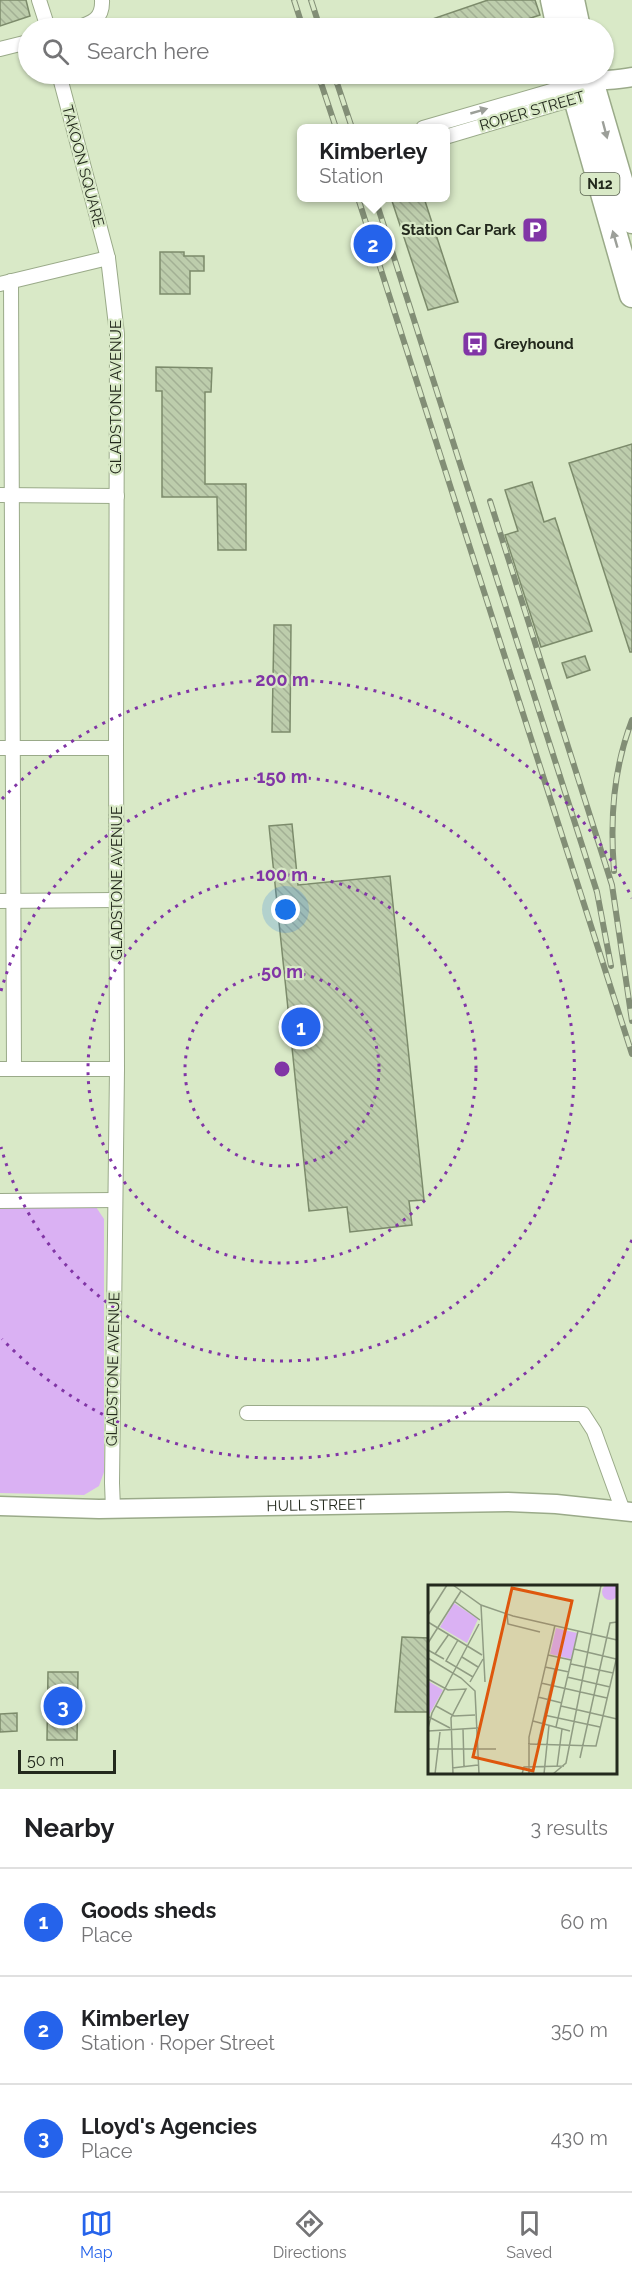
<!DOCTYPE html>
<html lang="en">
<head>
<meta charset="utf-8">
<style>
	body { margin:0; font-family:Raleway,sans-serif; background:#f2f2f2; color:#202124 }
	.scale { position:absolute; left:18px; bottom:15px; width:98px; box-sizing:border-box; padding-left:6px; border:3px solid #23291d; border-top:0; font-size:16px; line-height:21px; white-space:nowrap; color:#23291d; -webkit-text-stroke:4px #d9e9c7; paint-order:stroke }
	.you { position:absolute; left:286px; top:910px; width:21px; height:21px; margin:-15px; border:4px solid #fff; border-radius:50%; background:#1a73e8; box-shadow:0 0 0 9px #1a73e833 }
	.badge { display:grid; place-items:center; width:39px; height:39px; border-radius:50%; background:#2563eb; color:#fff; font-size:20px; font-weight:700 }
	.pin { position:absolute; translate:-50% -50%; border:3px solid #fff; box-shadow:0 2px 6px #0006 }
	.popup { position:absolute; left:297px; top:124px; width:153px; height:78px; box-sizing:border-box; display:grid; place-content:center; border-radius:9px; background:#fff; filter:drop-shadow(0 2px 4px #0005); font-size:20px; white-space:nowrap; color:#757577 }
	.popup b { font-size:22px; color:#202124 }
	.popup::after { content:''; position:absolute; left:50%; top:100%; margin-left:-12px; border:12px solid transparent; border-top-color:#fff }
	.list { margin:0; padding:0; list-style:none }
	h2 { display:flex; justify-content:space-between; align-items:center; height:78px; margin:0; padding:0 24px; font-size:26px }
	h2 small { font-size:20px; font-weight:400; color:#757577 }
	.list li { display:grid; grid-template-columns:39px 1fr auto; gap:18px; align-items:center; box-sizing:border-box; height:108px; padding:0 24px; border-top:2px solid #e0e0e0 }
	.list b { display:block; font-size:22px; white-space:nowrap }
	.list p { margin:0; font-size:20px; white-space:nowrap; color:#757577 }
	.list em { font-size:20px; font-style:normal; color:#757577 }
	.icon { flex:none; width:33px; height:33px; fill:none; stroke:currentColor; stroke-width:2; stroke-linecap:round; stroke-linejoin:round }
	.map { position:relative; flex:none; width:632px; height:1789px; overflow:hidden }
	.search { position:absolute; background:#fff; box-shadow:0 2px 4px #0004; left:18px; right:18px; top:18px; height:66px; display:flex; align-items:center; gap:15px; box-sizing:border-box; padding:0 21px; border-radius:33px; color:#757577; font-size:22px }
	.sheet { height:402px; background:#fff }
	nav { display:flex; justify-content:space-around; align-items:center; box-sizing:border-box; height:84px; border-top:2px solid #e0e0e0; background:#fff; font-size:16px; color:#757577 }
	nav a { display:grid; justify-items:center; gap:3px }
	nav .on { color:#2563eb }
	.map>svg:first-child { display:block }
	.park { fill:#dab1f3 }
	.building { fill:url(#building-back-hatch); stroke:#7c8b6b; stroke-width:1.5 }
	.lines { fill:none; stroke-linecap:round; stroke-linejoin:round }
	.street-casing { stroke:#9aaa89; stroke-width:16 }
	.secondary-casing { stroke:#9aaa89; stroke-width:21 }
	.highway-casing { stroke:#9aaa89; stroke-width:27 }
	.street { stroke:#fff; stroke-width:14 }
	.secondary { stroke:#fff; stroke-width:18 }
	.highway { stroke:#fff; stroke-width:24 }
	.rail-casing { stroke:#828e76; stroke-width:6 }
	.rail { stroke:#d9e9c7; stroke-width:4; stroke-dasharray:11; stroke-linecap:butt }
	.oneway { fill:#9c9f99 }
	.ring { fill:none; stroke:#8135a6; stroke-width:3; stroke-dasharray:3 6 }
	.labels { text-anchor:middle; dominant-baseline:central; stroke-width:4.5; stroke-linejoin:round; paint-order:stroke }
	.shield { fill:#d9e9c7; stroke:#5a6350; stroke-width:1.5 }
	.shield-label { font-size:14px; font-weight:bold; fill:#23291d }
	.street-label { font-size:15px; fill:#23291d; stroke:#d9e9c7 }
	.poi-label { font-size:15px; font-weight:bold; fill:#23291d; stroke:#d9e9c7; text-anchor:end }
	.inset-road { fill:none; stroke:#909c83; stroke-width:1.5 }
	.view { fill:#de570d; fill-opacity:0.15; stroke:#de570d; stroke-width:3 }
	.inset-edge { fill:none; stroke:#23291d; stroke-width:3 }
	.centre { fill:#8135a6; stroke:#d9e9c7; stroke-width:3 }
	.ring-label { font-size:18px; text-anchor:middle; font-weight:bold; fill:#8135a6; stroke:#d9e9c7; stroke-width:4.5; stroke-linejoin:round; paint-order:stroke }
</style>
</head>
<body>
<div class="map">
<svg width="632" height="1789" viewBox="0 0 632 1789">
	<defs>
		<pattern id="building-back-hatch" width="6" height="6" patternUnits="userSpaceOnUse" patternTransform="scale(1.5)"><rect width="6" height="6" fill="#bdcdac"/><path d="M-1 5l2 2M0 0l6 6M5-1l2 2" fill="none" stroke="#a2b094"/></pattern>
	</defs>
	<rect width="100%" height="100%" fill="#d9e9c7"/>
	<path class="park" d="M0 1205 96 1207 104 1219V1472L99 1486 84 1495 0 1493Z"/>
	<g class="building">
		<path d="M0 0H26L30 16 0 26Z"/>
		<path d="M488 0H535L540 15 500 28H410L409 27Z"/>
		<path d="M391 198H424L458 302 428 310Z"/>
		<path d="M160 252H184V256H204V271H190V294H160Z"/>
		<path d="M156 367 212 368 211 392H205V484H246V550H218L217 497H162V391H156Z"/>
		<path d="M632 444V652H630L569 463Z"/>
		<path d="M532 482 544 522 555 518 592 631 541 647 505 535 518 531 505 490Z"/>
		<path d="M274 625H291L290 732H272Z"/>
		<path d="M585 656 590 670 567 678 562 663Z"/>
		<path d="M292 824 298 885 390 876 424 1200 409 1201 412 1225 350 1232 347 1207 309 1211 269 826Z"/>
		<path d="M402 1637 429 1638V1712H395Z"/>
		<path d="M48 1672H78L77 1740H47Z"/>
		<path d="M17 1713V1731L0 1732V1714Z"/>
	</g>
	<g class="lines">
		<defs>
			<g id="street">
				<path d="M39 0 48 28"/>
				<path d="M76 28C92 23 103 19 102 0"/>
				<path d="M0 49 28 42"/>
				<path d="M59 74 108 258 117 334 116 748 117 1069 112 1483 113 1509"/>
				<path d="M423 128 572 85"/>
				<path d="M445 137 576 98"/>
				<path d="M11 281 14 1069"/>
				<path d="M0 284 108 258"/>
				<path d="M0 495 117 496"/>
				<path d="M0 748H116"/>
				<path d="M0 901 116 900"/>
				<path d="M0 1069H117"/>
				<path d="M0 1201 115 1200"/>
				<path d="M247 1413 583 1414 594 1431 623 1511"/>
			</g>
			<g id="secondary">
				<path d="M581 83C598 79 615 81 632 77"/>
				<path id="s1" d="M0 1506 99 1509 508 1502 556 1504 632 1512"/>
			</g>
			<g id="highway">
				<path d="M553 0 559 28"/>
				<path d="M572 0 578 28"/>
				<path d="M569 74 632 295"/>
				<path d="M589 74 632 221"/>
			</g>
		</defs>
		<use href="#street" class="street-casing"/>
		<use href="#secondary" class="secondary-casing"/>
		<use href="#highway" class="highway-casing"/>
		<use href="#street" class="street"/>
		<use href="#secondary" class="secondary"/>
		<use href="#highway" class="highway"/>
		<defs>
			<g id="rail">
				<path d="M294 0 303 28"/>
				<path d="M311 0 320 28"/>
				<path d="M318 74 336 128"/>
				<path d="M334 74 352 128"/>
				<path d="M358 198 632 1054"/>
				<path d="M375 198 597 892 611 966"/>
				<path d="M490 501 612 885 632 1021"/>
				<path d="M614 871C610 819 613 770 632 720"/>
			</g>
		</defs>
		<use href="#rail" class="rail-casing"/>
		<use href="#rail" class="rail"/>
	</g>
	<defs><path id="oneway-solid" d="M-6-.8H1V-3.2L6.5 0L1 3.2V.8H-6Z" transform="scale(1.5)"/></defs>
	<g class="oneway">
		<use href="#oneway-solid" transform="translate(479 111) rotate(-16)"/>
		<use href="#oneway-solid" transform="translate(605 130) rotate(75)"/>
		<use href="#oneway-solid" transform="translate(615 239) rotate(-106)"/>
	</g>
	<g class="ring">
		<circle cx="282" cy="1069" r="97"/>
		<circle cx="282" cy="1069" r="194"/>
		<path d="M1 991A292 292 0 1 1 1 1147"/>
		<path d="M632 1240A389 389 0 0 1 2 1339M2 799A389 389 0 0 1 632 898"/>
	</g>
	<defs>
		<symbol id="parking-square" viewBox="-11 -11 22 22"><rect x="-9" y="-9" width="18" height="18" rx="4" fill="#8135a6" stroke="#d9e9c7"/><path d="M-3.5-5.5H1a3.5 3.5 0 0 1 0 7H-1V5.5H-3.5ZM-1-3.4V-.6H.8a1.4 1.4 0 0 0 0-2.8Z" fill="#fff"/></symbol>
		<symbol id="bus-square" viewBox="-11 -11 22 22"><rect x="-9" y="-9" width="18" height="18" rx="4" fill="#8135a6" stroke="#d9e9c7"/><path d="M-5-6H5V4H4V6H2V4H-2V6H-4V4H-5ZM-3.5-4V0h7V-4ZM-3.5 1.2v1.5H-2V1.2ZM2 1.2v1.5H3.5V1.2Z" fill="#fff"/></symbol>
	</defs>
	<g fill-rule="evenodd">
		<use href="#parking-square" x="520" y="215" width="30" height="30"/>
		<use href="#bus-square" x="460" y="329" width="30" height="30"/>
	</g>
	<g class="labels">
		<rect class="shield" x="580.5" y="173" width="39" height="22" rx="4.5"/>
		<g class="shield-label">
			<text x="600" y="184">N12</text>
		</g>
		<g class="street-label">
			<text transform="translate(532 111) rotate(-16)">ROPER STREET</text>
			<text transform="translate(83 166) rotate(75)">TAKOON SQUARE</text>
			<text transform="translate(116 397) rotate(-90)">GLADSTONE AVENUE</text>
			<text transform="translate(117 883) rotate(-90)">GLADSTONE AVENUE</text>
			<text transform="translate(113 1369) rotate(-89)">GLADSTONE AVENUE</text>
			<text stroke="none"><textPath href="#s1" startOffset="316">HULL STREET</textPath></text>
		</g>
		<g class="poi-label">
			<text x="516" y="230">Station Car Park</text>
			<text x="494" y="344" text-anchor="start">Greyhound</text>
		</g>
	</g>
	<g transform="translate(428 1585)">
		<rect width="189" height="189" fill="#d9e9c7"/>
		<path d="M0 96 15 105 1 130H0Z" fill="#dab1f3"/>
		<path d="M174 7a8 8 0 1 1 16 0a8 8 0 1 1-16 0ZM26 18 50 34 39 58 12 42ZM128 43 149 48 143 74 122 69Z" fill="#dab1f3"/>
		<path class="inset-road" d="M25 0 53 20 85 31 189 55M26 16 52 35M53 20 57 97M79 29 80 39 112 47M0 30 19 0M0 37 54 70M30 55 18 76 45 92M0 58 33 6M146 64 188 74M0 65 16 74M7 69 21 49M120 70 143 75M34 72 50 82M0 73 33 93 47 106 51 189M143 79 185 88M117 82 141 87M139 92 182 102M0 94 20 105 38 104 23 133 25 189M42 97 55 74M113 98 179 113M110 112 134 118M8 121 26 131 47 130M133 121 189 134M116 130 172 142M1 132 22 143M105 136 142 146M128 142 150 46M0 143 4 128 51 39M35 144 36 181M0 146 50 143M100 159 168 161 189 71M110 159 127 84M0 164H68M152 173 182 38 189 37M129 182 134 144M24 183 50 180M7 189 12 147M94 189 96 182 136 181M101 189V152L127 40M116 189 121 140M125 189 138 178 173 0"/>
		<path class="view" d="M84 3 144 16 105 186 45 172Z"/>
		<rect width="189" height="189" class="inset-edge"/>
	</g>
	<circle cx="282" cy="1069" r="9" class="centre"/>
	<g class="ring-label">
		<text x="282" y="686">200 m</text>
		<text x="282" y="783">150 m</text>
		<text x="282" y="881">100 m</text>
		<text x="282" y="978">50 m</text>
	</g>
</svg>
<div class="scale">50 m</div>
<div class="you"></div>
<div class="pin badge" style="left:301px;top:1027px">1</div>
<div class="pin badge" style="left:373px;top:244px">2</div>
<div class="popup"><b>Kimberley</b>Station</div>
<div class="pin badge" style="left:63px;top:1706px">3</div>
<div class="search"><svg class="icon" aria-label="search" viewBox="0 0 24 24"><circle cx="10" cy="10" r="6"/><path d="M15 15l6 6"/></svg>Search here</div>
</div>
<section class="sheet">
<h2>Nearby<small>3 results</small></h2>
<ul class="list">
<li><span class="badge">1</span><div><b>Goods sheds</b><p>Place</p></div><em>60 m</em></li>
<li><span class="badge">2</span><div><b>Kimberley</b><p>Station · Roper Street</p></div><em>350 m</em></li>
<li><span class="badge">3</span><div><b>Lloyd's Agencies</b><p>Place</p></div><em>430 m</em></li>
</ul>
</section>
<nav>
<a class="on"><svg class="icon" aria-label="map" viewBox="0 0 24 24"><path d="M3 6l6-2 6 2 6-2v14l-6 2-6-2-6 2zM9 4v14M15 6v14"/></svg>Map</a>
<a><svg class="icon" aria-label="directions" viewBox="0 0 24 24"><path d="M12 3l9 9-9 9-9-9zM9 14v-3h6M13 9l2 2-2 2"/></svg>Directions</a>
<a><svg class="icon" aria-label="saved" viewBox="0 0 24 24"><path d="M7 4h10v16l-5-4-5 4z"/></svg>Saved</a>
</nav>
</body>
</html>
